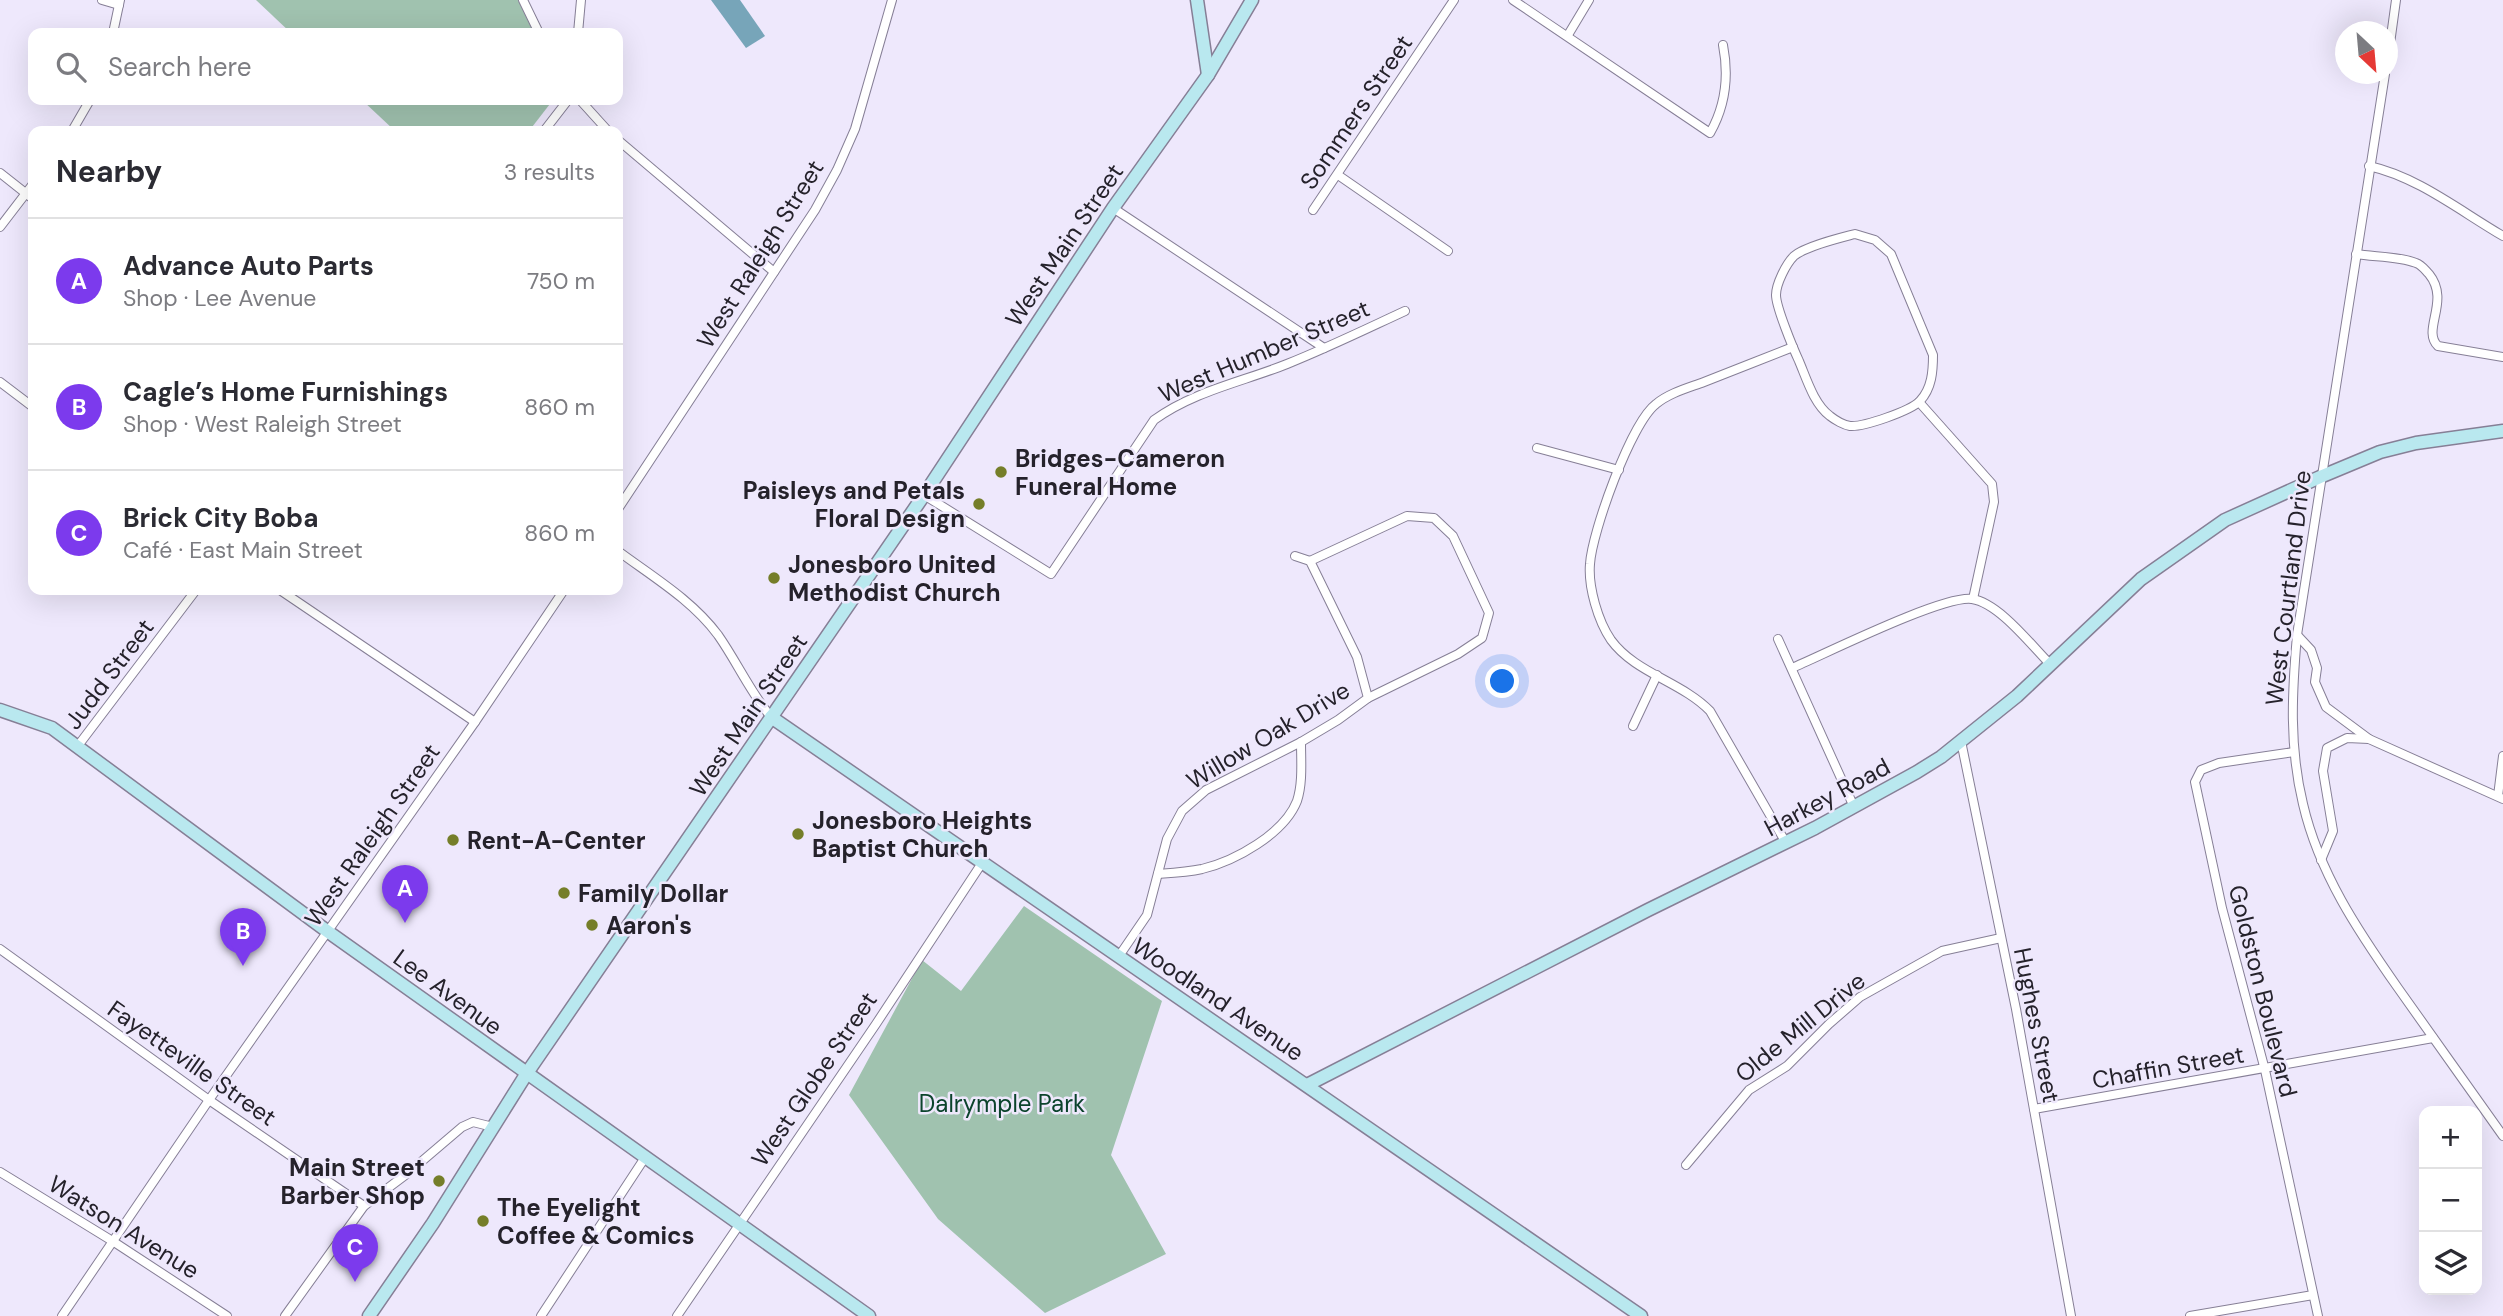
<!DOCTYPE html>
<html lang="en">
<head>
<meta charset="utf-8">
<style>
	body { margin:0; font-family:"DM Sans",sans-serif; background:#f2f2f3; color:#2b2b33 }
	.controls { position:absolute; right:21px; bottom:21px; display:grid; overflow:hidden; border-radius:14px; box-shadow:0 7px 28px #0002 }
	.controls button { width:63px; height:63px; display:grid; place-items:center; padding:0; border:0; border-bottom:2px solid #e1e1e2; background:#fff; color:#2b2b33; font:35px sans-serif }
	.compass { position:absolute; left:2335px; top:21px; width:63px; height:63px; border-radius:50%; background:#fff; box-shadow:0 7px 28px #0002; rotate:154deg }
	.you { position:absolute; left:1503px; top:682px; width:24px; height:24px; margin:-18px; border:5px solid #fff; border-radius:50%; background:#1a73e8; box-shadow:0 0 0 10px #1a73e833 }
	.badge { display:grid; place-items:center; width:46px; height:46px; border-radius:50%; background:#7c3aed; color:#fff; font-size:23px; font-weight:700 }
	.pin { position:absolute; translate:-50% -58px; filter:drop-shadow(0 2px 4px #0008) }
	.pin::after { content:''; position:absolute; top:37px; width:24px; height:21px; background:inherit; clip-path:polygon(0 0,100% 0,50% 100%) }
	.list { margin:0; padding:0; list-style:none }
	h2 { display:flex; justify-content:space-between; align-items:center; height:91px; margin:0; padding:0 28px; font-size:30px }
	h2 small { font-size:23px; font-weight:400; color:#7c7c81 }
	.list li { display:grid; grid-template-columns:46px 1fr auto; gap:21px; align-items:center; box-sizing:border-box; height:126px; padding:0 28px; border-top:2px solid #e1e1e2 }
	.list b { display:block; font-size:26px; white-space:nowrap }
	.list p { margin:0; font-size:23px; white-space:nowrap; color:#7c7c81 }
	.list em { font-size:23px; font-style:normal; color:#7c7c81 }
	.icon { flex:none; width:38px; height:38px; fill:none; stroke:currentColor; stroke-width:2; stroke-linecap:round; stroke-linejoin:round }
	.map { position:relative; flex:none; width:2503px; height:1316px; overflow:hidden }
	.search { position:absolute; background:#fff; box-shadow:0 7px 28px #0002; left:28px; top:28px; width:595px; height:77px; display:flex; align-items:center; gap:18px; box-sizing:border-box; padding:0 24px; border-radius:14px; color:#7c7c81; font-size:26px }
	.panel { position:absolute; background:#fff; box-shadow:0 7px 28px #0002; left:28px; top:126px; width:595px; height:469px; border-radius:14px }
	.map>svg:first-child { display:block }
	.green { fill:#a0c2af }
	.water { fill:#77a5b9 }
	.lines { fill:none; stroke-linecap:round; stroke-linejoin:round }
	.street-casing { stroke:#867f96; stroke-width:10 }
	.secondary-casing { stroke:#867f96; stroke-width:15 }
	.street { stroke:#fff; stroke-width:8 }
	.secondary { stroke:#b9e8ef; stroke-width:12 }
	.poi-dot { fill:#757e29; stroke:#eee8fc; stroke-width:2.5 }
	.labels { text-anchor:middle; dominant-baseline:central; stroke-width:5; stroke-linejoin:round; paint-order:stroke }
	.street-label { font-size:24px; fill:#25222b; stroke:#eee8fc }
	.poi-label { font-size:24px; font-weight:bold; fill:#25222b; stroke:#eee8fc; text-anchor:start }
	.park-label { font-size:24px; fill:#0b432c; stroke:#eee8fc }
</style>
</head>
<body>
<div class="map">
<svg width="2503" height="1316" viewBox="0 0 2503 1316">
	<rect width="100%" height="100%" fill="#eee8fc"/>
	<g class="green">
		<path d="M256 0H518L534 33H291Z"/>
		<path d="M362 100H553L529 131H395Z"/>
		<path d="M1024 906 1162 1001 1111 1155 1166 1254 1045 1313 938 1219 849 1095 922 960 961 991Z"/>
	</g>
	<path class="water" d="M711 0H740L765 36 746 48Z"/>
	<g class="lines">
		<defs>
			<g id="street">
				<path d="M102 0 119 5"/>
				<path d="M523 0 539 33"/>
				<path d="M1513 0 1710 133C1726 105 1729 76 1723 45"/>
				<path d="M113 33 120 0"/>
				<path d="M578 33 581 0"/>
				<path d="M1568 35 1589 0"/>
				<path d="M2388 58 2396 0"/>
				<path d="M2385 74 2297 635C2292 693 2289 746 2303 804 2319 873 2358 931 2398 988 2433 1037 2468 1087 2503 1136"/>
				<path d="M580 100 608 131"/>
				<path d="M72 131 90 100"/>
				<path d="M544 131 568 100"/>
				<path d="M618 140 774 272"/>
				<path d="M2369 166C2418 177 2460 211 2503 236"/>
				<path d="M0 173 33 199"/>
				<path d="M1338 175 1448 251"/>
				<path d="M1113 208 1324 348"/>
				<path d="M1313 210 1454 0"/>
				<path d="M0 227 33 184"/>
				<path d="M1855 234 1875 240 1891 254 1933 355C1933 371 1932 388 1920 401 1910 411 1864 427 1850 426 1844 425 1835 420 1830 416 1814 404 1807 380 1799 361 1793 348 1776 307 1776 295 1776 284 1786 264 1794 256 1806 246 1840 238 1855 234Z"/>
				<path d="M2356 254C2374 257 2399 256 2416 263 2422 265 2425 270 2429 274 2451 301 2421 330 2438 346L2503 357"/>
				<path d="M0 382 33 407"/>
				<path d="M1919 402 1992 484 1994 502 1973 599"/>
				<path d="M1537 448 1619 470"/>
				<path d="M924 495 1051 574 1154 420C1194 391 1242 382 1287 364 1327 348 1366 329 1405 311"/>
				<path d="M618 509 815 210 837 170 855 129 892 0"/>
				<path d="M618 551C653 577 692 600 718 635 737 662 750 692 771 717"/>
				<path d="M1310 561 1407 516 1434 518 1453 536 1489 613 1482 638 1458 654 1368 698"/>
				<path d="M280 590 475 722"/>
				<path d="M2297 635 2311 650 2317 668 2315 682 2326 707 2369 739"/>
				<path d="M1778 639 1854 807"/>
				<path d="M1792 668C1825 654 1943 595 1972 599 1999 603 2031 645 2050 664"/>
				<path d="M1633 726 1657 675"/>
				<path d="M1961 741 2016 1009 2071 1316"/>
				<path d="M77 747 196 590"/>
				<path d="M2294 752 2219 763 2201 770 2195 782 2222 908 2265 1070 2318 1316"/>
				<path d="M2498 796 2503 756"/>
				<path d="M1786 843 1710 711C1682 682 1635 673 1611 640 1598 621 1588 587 1590 564 1592 532 1631 423 1656 404 1669 393 1688 388 1704 382 1734 370 1763 359 1793 347"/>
				<path d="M2321 860 2333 831 2323 771 2327 748 2347 738 2369 739 2503 799"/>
				<path d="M1158 874C1172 873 1188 872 1202 869 1235 861 1284 834 1297 801 1303 783 1301 761 1301 742"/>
				<path d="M0 949 209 1100 364 1206"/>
				<path d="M1119 956 1147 915 1167 839 1182 811 1206 790 1301 742 1338 720 1368 698 1357 657 1310 561 1295 556"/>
				<path d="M2034 1109 2433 1038"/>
				<path d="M1686 1165 1749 1090 1787 1066 1829 1024 1860 997 1942 951 2001 938"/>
				<path d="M0 1172 114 1242 227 1316"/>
				<path d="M62 1316 209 1100 475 722 564 590"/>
				<path d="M285 1316 364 1206 408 1173 462 1127 473 1122 493 1127"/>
				<path d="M541 1316 646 1156"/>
				<path d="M677 1316 876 1024 982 863"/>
				<path d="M2190 1316 2313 1295"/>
			</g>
			<g id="secondary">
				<path d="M1197 0 1208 75"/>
				<path d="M0 710 52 728 327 931 869 1316"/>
				<path d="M771 717 1641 1316"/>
				<path d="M1307 1085 1648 910 1815 828 1917 772 1941 757 2017 696 2141 579 2225 520 2320 477 2380 452 2416 443 2503 431"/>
				<path d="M369 1316 433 1223 527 1073 924 495 1113 208 1208 75 1252 0"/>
			</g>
		</defs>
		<use href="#street" class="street-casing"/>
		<use href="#secondary" class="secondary-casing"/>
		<use href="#street" class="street"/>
		<use href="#secondary" class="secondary"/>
	</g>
	<g class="poi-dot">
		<circle cx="1001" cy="472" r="7"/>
		<circle cx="979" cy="504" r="7"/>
		<circle cx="774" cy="578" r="7"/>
		<circle cx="798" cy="834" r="7"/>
		<circle cx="453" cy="840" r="7"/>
		<circle cx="564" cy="893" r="7"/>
		<circle cx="592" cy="925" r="7"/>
		<circle cx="439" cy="1181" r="7"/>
		<circle cx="483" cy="1221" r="7"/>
	</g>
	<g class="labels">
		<g class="street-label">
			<text transform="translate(1356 112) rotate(-56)">Sommers Street</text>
			<text transform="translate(1064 245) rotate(-56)">West Main Street</text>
			<text transform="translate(760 254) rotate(-58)">West Raleigh Street</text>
			<text transform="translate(1264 351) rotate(-23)">West Humber Street</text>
			<text transform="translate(2288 588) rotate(-83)">West Courtland Drive</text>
			<text transform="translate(109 674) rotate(-53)">Judd Street</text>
			<text transform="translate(748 715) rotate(-56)">West Main Street</text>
			<text transform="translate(1268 735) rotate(-31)">Willow Oak Drive</text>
			<text transform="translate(1827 797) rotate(-28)">Harkey Road</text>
			<text transform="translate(372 835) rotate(-55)">West Raleigh Street</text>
			<text transform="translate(2263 991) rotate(76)">Goldston Boulevard</text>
			<text transform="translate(448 992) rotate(36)">Lee Avenue</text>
			<text transform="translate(1218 999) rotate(34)">Woodland Avenue</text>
			<text transform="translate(2037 1025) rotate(79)">Hughes Street</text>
			<text transform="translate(1800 1027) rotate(-39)">Olde Mill Drive</text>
			<text transform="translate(192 1063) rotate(35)">Fayetteville Street</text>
			<text transform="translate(2168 1067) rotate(-10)">Chaffin Street</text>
			<text transform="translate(814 1079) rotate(-56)">West Globe Street</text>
			<text transform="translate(124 1227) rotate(32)">Watson Avenue</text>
		</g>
		<g class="poi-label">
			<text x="1015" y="458">Bridges-Cameron<tspan x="1015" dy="28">Funeral Home</tspan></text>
			<text x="965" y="490" text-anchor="end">Paisleys and Petals<tspan x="965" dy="28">Floral Design</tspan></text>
			<text x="788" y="564">Jonesboro United<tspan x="788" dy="28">Methodist Church</tspan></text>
			<text x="812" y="820">Jonesboro Heights<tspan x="812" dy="28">Baptist Church</tspan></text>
			<text x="467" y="840">Rent-A-Center</text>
			<text x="578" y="893">Family Dollar</text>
			<text x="606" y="925">Aaron's</text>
			<text x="425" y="1167" text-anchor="end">Main Street<tspan x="425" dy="28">Barber Shop</tspan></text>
			<text x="497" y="1207">The Eyelight<tspan x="497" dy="28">Coffee &amp; Comics</tspan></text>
		</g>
		<g class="park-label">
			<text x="1002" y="1103">Dalrymple Park</text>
		</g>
	</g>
</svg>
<div class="controls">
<button>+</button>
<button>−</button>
<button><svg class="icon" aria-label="layers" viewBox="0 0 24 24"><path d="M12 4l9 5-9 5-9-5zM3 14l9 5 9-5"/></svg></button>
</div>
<svg class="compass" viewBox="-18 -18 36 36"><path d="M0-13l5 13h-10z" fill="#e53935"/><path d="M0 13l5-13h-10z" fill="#7c7c81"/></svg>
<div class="you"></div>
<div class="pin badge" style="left:405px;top:923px">A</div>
<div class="pin badge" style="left:243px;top:966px">B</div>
<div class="pin badge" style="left:355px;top:1282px">C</div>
<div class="search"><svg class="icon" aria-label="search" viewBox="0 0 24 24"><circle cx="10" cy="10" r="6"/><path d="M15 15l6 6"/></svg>Search here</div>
<section class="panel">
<h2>Nearby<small>3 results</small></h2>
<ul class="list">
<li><span class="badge">A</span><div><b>Advance Auto Parts</b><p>Shop · Lee Avenue</p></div><em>750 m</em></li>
<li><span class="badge">B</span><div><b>Cagle’s Home Furnishings</b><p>Shop · West Raleigh Street</p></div><em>860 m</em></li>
<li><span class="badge">C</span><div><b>Brick City Boba</b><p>Café · East Main Street</p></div><em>860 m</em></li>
</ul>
</section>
</div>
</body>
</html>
